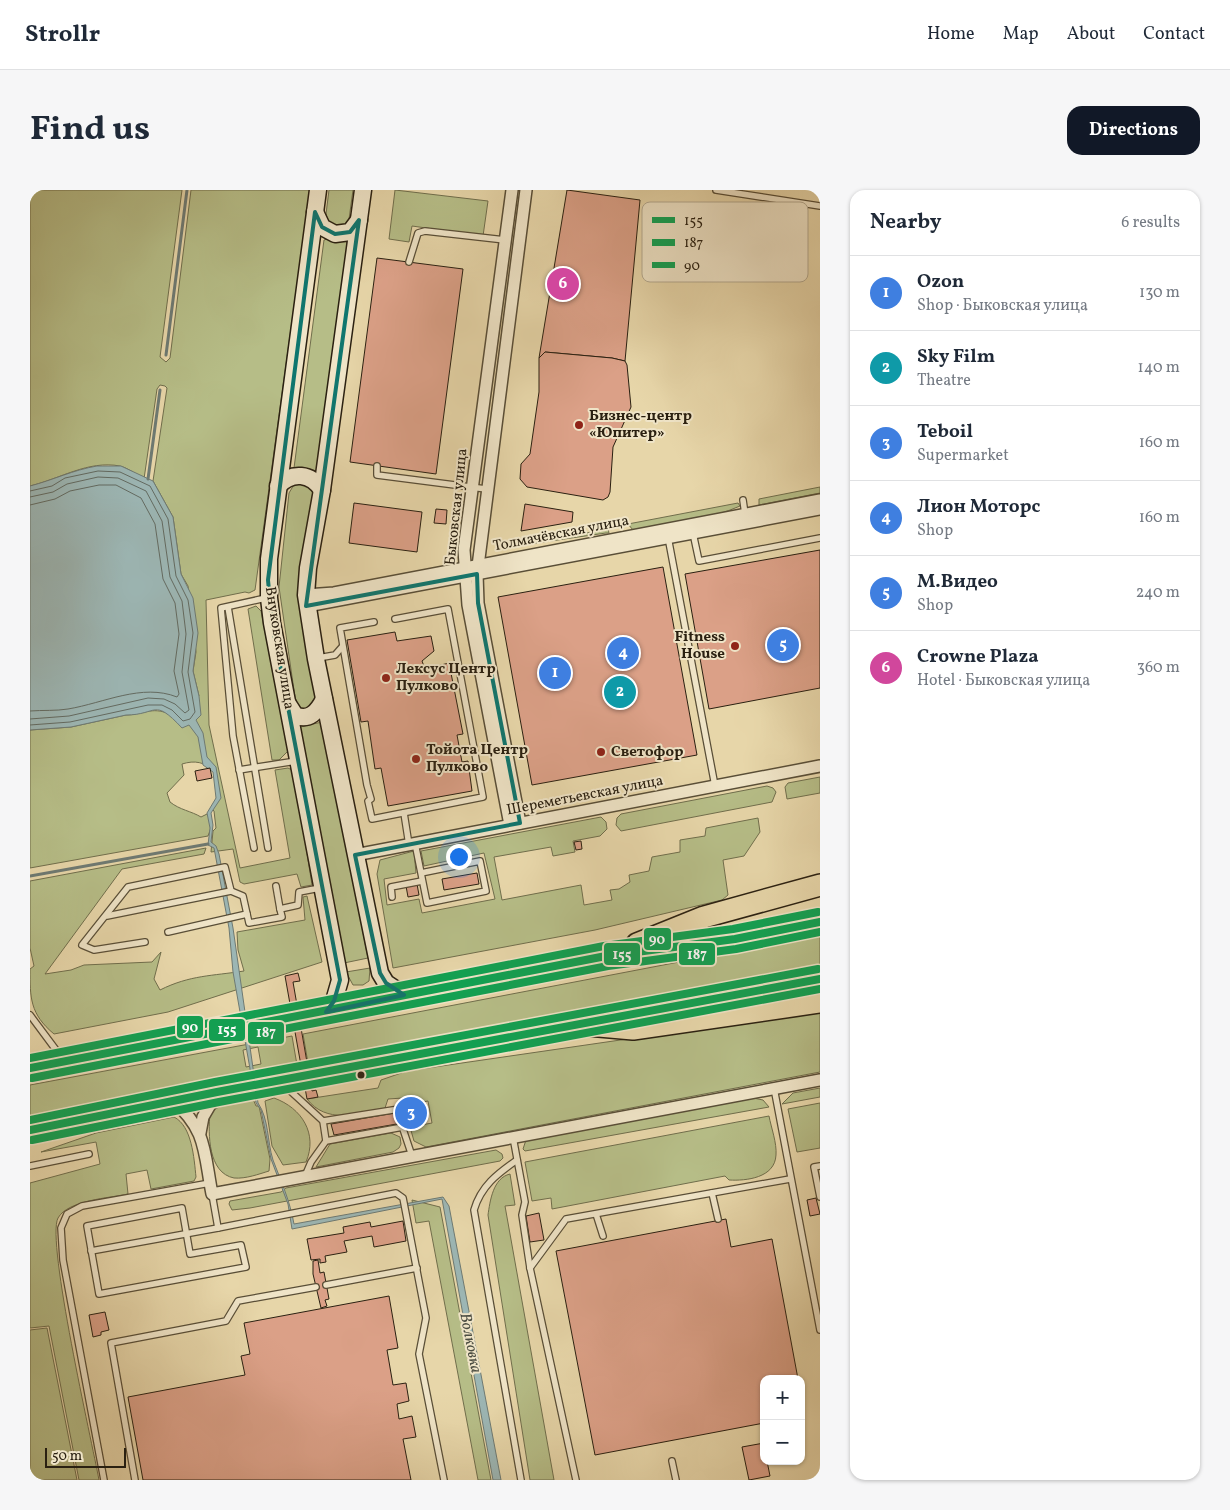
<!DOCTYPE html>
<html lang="en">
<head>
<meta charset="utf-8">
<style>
	body { margin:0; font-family:Vollkorn,serif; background:#f6f6f7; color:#1f2937 }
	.controls { position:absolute; right:15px; bottom:15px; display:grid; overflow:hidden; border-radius:10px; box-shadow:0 1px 4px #0004 }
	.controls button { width:45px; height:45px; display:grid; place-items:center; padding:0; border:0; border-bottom:1px solid #e0e1e3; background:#fff; color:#1f2937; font:25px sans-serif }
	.scale { position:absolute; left:15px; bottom:12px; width:81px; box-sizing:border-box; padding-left:5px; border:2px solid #2a2011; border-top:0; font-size:14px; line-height:18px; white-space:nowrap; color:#2a2011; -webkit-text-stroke:4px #efe4c7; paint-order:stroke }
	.you { position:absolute; left:428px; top:666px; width:18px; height:18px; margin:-12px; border:4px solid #fff; border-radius:50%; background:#1a73e8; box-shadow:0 0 0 8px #1a73e833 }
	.badge { display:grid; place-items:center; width:32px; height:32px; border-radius:50%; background:#111827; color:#fff; font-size:16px; font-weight:700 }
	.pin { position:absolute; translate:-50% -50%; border:2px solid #fff; box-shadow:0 1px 5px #0006 }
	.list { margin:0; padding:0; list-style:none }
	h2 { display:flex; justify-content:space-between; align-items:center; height:65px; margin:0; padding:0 20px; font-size:21px }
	h2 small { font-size:16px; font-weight:400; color:#747a83 }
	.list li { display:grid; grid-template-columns:32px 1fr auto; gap:15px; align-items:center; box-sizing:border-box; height:75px; padding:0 20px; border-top:1px solid #e0e1e3 }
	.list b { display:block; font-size:19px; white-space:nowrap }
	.list p { margin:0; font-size:16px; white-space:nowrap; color:#747a83 }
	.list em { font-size:16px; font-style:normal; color:#747a83 }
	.map { position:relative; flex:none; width:790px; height:1290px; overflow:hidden; border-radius:15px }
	header { display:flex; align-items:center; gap:30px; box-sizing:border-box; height:70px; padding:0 25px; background:#fff; border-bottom:1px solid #e0e1e3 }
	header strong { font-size:24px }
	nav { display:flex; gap:28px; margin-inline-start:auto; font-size:18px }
	.intro { display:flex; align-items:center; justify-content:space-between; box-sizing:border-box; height:120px; padding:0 30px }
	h1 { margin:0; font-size:35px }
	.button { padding:12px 22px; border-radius:15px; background:#111827; color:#fff; font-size:18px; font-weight:700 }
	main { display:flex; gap:30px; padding:0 30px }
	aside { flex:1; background:#fff; border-radius:15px; box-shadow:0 1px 4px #0004 }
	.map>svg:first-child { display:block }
	.green { fill:#b6bd87; stroke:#706e4c; fill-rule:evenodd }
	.water { fill:#9cb6b4; stroke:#6e7a73 }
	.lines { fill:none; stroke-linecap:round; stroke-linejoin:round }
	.shore { stroke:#636b62; stroke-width:1 }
	.stream { stroke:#6e7a73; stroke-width:3 }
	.building { fill:#dba087; stroke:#2a2011 }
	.lane-casing { stroke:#594e37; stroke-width:8 }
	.street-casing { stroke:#594e37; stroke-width:14 }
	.secondary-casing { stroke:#2a2011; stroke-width:19 }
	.primary-casing { stroke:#2a2011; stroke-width:21 }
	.highway-casing { stroke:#2a2011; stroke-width:24 }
	.lane { stroke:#efe4c7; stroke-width:5.5 }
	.street { stroke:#efe4c7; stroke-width:11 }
	.secondary { stroke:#efe4c7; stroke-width:16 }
	.primary { stroke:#e7d6a9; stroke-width:19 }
	.highway { stroke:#e7d6a9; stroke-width:21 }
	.bus-1-casing { stroke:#efe4c7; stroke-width:11 }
	.bus-2-casing { stroke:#efe4c7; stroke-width:11 }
	.bus-3-casing { stroke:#efe4c7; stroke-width:11 }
	.bus-1 { stroke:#11a152; stroke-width:8 }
	.bus-2 { stroke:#11a152; stroke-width:8 }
	.bus-3 { stroke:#11a152; stroke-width:8 }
	.marked { fill:none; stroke:#0f766e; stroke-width:4; stroke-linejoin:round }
	.poi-dot { fill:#8f2418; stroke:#efe4c7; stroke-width:2 }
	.bus-dot { fill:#2a2011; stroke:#efe4c7; stroke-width:2 }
	.labels { text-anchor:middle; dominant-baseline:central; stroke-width:4; stroke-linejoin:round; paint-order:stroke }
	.poi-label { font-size:15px; font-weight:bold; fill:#2a2011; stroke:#efe4c7; text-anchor:start }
	.street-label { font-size:15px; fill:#2a2011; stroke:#efe4c7 }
	.water-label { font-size:16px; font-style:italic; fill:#4c4d42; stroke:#efe4c7 }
	.key { fill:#efe4c7; stroke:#b4a990; stroke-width:1 }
	.key-label { font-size:14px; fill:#2a2011 }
	.line-badge { stroke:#efe4c7; stroke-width:2 }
	.badge-label { font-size:14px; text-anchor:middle; font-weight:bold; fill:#fff }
</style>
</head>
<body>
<header>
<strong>Strollr</strong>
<nav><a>Home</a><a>Map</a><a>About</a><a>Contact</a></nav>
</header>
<div class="intro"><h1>Find us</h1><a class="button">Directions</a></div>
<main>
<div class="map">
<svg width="790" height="1290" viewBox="0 0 790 1290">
	<rect width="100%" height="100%" fill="#e7d6a9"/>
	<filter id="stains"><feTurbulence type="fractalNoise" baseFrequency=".004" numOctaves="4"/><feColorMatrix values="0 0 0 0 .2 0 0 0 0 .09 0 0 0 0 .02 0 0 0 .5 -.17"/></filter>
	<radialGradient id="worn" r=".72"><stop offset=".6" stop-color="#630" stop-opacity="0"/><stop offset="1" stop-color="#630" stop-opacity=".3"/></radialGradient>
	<g class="green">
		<path d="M0 0H152L130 167 136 172 140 168 161 0H280L225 400 219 403 215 402 176 410 179 535 210 678 260 668 245 580 258 578 264 581 282 695 271 697 267 684 214 694 210 692 203 659 181 662 183 641 186 638 184 621 182 619 188 608 185 581C174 572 165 570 152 574L154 585 137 603 140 612C150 620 161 621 171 627L179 623 181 638 178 646 0 678V540L41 537 96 525C112 525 122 516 139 524L169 506 163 481 166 462 158 396 151 384 143 327 123 291 137 198 135 196 130 195 127 199 114 289C107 285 98 278 90 276 58 270 30 289 0 296Z"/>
		<path d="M299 0H323L319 29 314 36H306L298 32 296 24Z"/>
		<path d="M365 0 458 11 453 46 382 36 379 52 359 49Z"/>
		<path d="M300 48 316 51 318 55 289 281 264 278 294 50Z"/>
		<path d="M265 293 278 295 283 301 270 404 289 509 274 521 267 515 265 507 249 397 259 303Z"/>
		<path d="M790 297V303L729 315V309Z"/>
		<path d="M708 313 710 316C680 330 636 334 603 340L598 334Z"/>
		<path d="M578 339 579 343H576L472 358Z"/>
		<path d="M226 416 231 421 258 561 249 570H242L218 419Z"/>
		<path d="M292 532 338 768 314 773 270 537Z"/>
		<path d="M790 587V603L757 609 755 597 758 593Z"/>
		<path d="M737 596 743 598 746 602 742 612 591 641 586 635 587 628 591 624Z"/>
		<path d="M571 627 576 632 577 639 570 646 543 651 545 662 523 666 521 657 464 667 472 710 551 695 554 715 582 710 580 700 589 699 600 692 599 685 619 681 622 667 650 662V650L675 646 676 638 728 628 730 642 714 666 693 670 698 705 692 710 565 740 363 778 347 684 350 670 384 661 386 683 354 689 357 715 389 709 392 723 465 709 454 663 394 676 391 661Z"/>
		<path d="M176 658 174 664 92 679 15 784 41 780 54 775 122 772 131 762 124 789 130 800C160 785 182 786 214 781L208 760 207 742 275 730 273 707 277 706 292 772 138 822 24 844C0 824 0 808 0 779L4 776 0 758V691Z"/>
		<path d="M790 745V776L278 873 273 844Z"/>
		<path d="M340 778 339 791 333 795H323L316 782Z"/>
		<path d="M790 821V882L396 957 384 951 380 937 402 933 398 911 378 915 373 908 358 909 354 921C327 924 296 934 277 909L348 898 351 890 377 881Z"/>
		<path d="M262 846 267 875 0 926V895ZM228 857 231 874 216 877 213 860Z"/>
		<path d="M790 898V907L752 914 763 903Z"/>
		<path d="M244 908C272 918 288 944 276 972L253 975 242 956 235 911Z"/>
		<path d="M723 908 733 910 739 917 495 961 493 959 496 950Z"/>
		<path d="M223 909 226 916H229L240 969 239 981C229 984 216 989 204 988 178 983 178 944 180 923 190 913 209 912 223 909Z"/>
		<path d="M790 913V958L767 962 758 919Z"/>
		<path d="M739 926C741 937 747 953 746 965 745 988 716 991 699 990L695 986 522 1019 521 1008 502 1011 495 972Z"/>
		<path d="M144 927C162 936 164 968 166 987L164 991 121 999 117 980 96 984 98 1004C80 1008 38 1010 28 1028 16 1051 62 1252 69 1290H49L19 1136 0 1138V993L70 974 66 952 11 962 66 943Z"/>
		<path d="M361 943 370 947 371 954 369 958 363 962 286 977 300 954Z"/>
		<path d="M466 960 472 964 473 968 470 971 220 1018 202 1020 199 1014 200 1011 251 1002 256 998Z"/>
		<path d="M480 984 485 1015 475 1016 524 1290H500L458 1025C460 1011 463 988 480 984Z"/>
		<path d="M382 1010 410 1017 461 1290H448L399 1031 386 1033Z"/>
		<path d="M17 1138 47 1290H0V1140Z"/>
	</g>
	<path class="water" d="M67 276H91L123 291 143 327 151 384 163 408 168 443 163 481 169 506 171 525 166 530 173 543 177 567 186 577 191 608 181 623 183 635 181 652 186 656 189 664 203 738 228 913C239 929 237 951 243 970 251 991 260 1011 264 1034L413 1007 419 1016 471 1290H463L412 1009 262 1039 258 1014 241 969 231 920 226 913 203 782 199 738 184 658 178 655 180 638 177 623 186 608 183 582 173 575 168 547 159 535 152 538C123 507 128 525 96 525L41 537 0 540V296C23 290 43 280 67 276Z"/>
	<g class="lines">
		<g class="shore">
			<path d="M0 301 22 296 35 288 68 281 90 282 120 296 138 329 146 386 158 410 163 443 158 482 165 522 160 529 153 531 142 520 132 515H118L40 532 0 535"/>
			<path d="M0 307 23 302 37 294 68 287 88 288 116 301 132 331 140 387 152 411 156 444 152 482 159 520 155 523 145 514 134 509 118 508 39 526 0 529"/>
			<path d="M0 315 25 309 40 301 69 295H86L111 308 125 334 133 389 145 413 149 444 144 481 149 504 147 507C112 493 74 513 38 519 26 521 13 520 0 521"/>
		</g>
		<g class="stream">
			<path d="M136 165 157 0"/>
			<path d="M118 289 130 200"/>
			<path d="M0 686 178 654"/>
		</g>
	</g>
	<g class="building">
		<path d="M537 0 610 10 595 171 582 168 515 162 509 168Z"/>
		<path d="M347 68 433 79 406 284 320 272Z"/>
		<path d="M515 162 582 168 595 171 597 175 601 217 583 257 580 302 578 307 573 310 497 297 490 289 491 274 500 264 509 202V168Z"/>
		<path d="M324 313 392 322 387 362 319 353Z"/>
		<path d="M495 314 543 322 542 332 491 341Z"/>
		<path d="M406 319 417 320 416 334 404 333Z"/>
		<path d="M790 360V498L679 519 655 384Z"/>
		<path d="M633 377 667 565 502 595 468 407Z"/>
		<path d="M365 442 367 451 401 446 404 461 392 471 395 479 419 473 433 544 427 545 432 572 438 571 442 601 358 616 351 578 345 579 338 531 331 532 317 450Z"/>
		<path d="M180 578 182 588 167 591 165 581Z"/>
		<path d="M551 651 552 659 546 660 544 652Z"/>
		<path d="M447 683 449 694 414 700 412 689Z"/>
		<path d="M387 694 389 705 378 707 376 696Z"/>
		<path d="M268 783 270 791 263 792 282 901 286 900 288 907 277 909 255 786Z"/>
		<path d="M393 915 395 931 379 934 376 918Z"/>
		<path d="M376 921 378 932 304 945 301 934Z"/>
		<path d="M786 1008 790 1024 780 1026 777 1010Z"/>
		<path d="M509 1023 514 1050 500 1052 496 1026Z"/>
		<path d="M696 1029 701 1057 742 1049 768 1189H734V1233L565 1265 526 1061Z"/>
		<path d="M373 1031 376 1051 344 1057 342 1046 314 1051 317 1062 295 1066 296 1072 290 1073V1069L281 1070 277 1049 314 1043 313 1037 340 1032 341 1037Z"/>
		<path d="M288 1070 290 1083 294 1082 299 1109 295 1110 297 1116 291 1118 283 1084V1071Z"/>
		<path d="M359 1106 368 1158 357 1160 363 1195 376 1193 379 1211 367 1214 369 1229 382 1226 386 1247 373 1249 381 1290H113L98 1207 215 1185 211 1166 220 1164 214 1133Z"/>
		<path d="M75 1122 79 1140 71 1142V1145L63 1147 59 1125Z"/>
		<path d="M734 1253V1271H737L740 1286 719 1290 712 1257Z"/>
	</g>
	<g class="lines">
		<defs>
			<g id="lane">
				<path d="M686 0 790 16"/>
				<path d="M379 72 388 43 395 41 475 50"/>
				<path d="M347 276V285L456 299"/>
				<path d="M713 310 715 324"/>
				<path d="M663 343 669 371 790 348"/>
				<path d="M638 347 685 596"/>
				<path d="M198 417 238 658"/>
				<path d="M344 432 310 438 337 595 341 609 338 611 342 629 453 607 418 419 365 429"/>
				<path d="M288 468 305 465 312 457"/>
				<path d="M209 580 266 571"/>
				<path d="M374 623 379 655"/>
				<path d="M385 653 397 713 456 701 450 671 391 683"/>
				<path d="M224 658 203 546 191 418 236 408"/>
				<path d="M246 696 250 719"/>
				<path d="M362 707 361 697 392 691"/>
				<path d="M77 726 201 701 213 706 219 733 252 727 250 719 268 715 269 702 290 698"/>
				<path d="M138 742 217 724"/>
				<path d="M115 752 64 760 52 755 98 697 195 677 201 701"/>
				<path d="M0 825 32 868"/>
				<path d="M256 897 293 931 296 951"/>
				<path d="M744 898 790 1140"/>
				<path d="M293 931 369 919 370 922"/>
				<path d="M372 936 382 966"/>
				<path d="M483 947 495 1012 492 1025 500 1078 546 1290"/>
				<path d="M487 970C467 984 451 996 444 1020L491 1290"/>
				<path d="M0 976 59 964"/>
				<path d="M790 976 784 977 790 1007"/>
				<path d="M275 986 281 972 296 951 373 937"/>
				<path d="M682 1003 688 1029"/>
				<path d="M182 1004 188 1038 366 1003 373 1008 396 1128 389 1164 414 1290"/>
				<path d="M152 1018 160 1064 211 1055 216 1077 69 1104 57 1036Z"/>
				<path d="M566 1024 573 1046"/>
				<path d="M61 1061 188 1038"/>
				<path d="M500 1078 536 1029 760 989"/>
				<path d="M296 1095 387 1078"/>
				<path d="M642 1271 646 1290"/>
				<path d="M74 1290 33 1070 31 1038 37 1024 52 1016 180 993"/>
				<path d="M105 1290 81 1153 196 1131 208 1111 286 1097"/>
				<path d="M788 1290 790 1289"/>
			</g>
			<g id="street">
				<path d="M276 405 304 403 790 310"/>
				<path d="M277 416 790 319"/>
				<path d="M490 633 448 413 447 384 496 0"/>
				<path d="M480 635 438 415 434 360 482 0"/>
				<path d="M325 665 790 576"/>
				<path d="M143 911C177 939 174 963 182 1004L790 890"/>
				<path d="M170 943 173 927 187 903"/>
			</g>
			<g id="secondary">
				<path d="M288 0 239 369V408L242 433 310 790 304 811 296 822"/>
				<path d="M333 0 292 300 278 378 276 405 286 469 350 783 356 793 374 805"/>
				<path d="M285 22 292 37 305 44 320 42 329 30"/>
				<path d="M248 296C262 281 281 283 292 300"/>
				<path d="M258 514 265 525C279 532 288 521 294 509"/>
			</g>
			<path id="primary" d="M562 831 790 789"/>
			<g id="highway">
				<path d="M607 754 674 727 790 695"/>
				<path d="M0 878 576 766 705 749 790 732"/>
				<path d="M0 940 546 834 603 839 790 812"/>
			</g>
		</defs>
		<use href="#lane" class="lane-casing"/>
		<use href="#street" class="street-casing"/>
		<use href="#secondary" class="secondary-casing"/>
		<use href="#primary" class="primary-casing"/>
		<use href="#highway" class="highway-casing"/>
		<use href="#lane" class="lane"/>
		<use href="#street" class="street"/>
		<use href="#secondary" class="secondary"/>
		<use href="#primary" class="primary"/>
		<use href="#highway" class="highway"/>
		<defs>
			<g id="bus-1">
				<path d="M0 878 576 766 705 749 790 732"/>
				<path d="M0 940 187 902 790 789"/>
			</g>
			<g id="bus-2">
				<path d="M2 888 578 776 706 759 790 742"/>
				<path d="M2 950 189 912 790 799"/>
			</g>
			<g id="bus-3">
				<path d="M0 868 574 756 703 739 788 722"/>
				<path d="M0 930 185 892 788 779"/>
			</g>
		</defs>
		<use href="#bus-1" class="bus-1-casing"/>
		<use href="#bus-2" class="bus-2-casing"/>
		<use href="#bus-3" class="bus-3-casing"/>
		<use href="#bus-1" class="bus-1"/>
		<use href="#bus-2" class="bus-2"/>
		<use href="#bus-3" class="bus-3"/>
	</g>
	<path class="marked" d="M285 22 292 37 305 44 320 42 329 30 276 416 447 384 448 413 490 633 325 665 350 783 356 793 374 805 296 822 304 811 310 790 242 433 238 390Z"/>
	<g class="poi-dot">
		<circle cx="549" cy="235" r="5"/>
		<circle cx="705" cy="456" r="5"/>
		<circle cx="356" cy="488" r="5"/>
		<circle cx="571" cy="562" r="5"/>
		<circle cx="386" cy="569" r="5"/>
	</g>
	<circle class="bus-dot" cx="331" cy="885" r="4.5"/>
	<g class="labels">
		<g class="poi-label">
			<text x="559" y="226">Бизнес-центр<tspan x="559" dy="17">«Юпитер»</tspan></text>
			<text x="695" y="447" text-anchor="end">Fitness<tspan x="695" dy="17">House</tspan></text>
			<text x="366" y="479">Лексус Центр<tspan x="366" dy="17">Пулково</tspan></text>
			<text x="396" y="560">Тойота Центр<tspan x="396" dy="17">Пулково</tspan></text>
			<text x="581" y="562">Светофор</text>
		</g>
		<g class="street-label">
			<text transform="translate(427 317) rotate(-84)">Быковская улица</text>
			<text transform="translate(531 344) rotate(-11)">Толмачёвская улица</text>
			<text transform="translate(249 458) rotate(81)">Внуковская улица</text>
			<text transform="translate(555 606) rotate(-11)">Шереметьевская улица</text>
		</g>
		<g class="water-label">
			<text transform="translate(440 1153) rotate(79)">Волковка</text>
		</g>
	</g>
	<rect x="612" y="12" width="166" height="80" rx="8" class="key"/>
	<rect x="622" y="27" width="23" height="6" fill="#11a152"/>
	<rect x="622" y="49" width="23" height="7" fill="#11a152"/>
	<rect x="622" y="72" width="23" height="6" fill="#11a152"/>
	<g class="key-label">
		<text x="654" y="35">155</text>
		<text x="654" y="57">187</text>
		<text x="654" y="80">90</text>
	</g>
	<g class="line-badge">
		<rect x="613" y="737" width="29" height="24" rx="5" fill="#11a152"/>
		<rect x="573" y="752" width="38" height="24" rx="5" fill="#11a152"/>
		<rect x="648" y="752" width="38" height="24" rx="5" fill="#11a152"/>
		<rect x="146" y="825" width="28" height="24" rx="5" fill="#11a152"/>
		<rect x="178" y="828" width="38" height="24" rx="5" fill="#11a152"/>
		<rect x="217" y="831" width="38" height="24" rx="5" fill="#11a152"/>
	</g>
	<g class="badge-label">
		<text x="627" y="754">90</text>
		<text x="592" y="769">155</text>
		<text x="667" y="769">187</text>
		<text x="160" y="842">90</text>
		<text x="197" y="844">155</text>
		<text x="236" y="847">187</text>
	</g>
	<rect width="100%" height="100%" filter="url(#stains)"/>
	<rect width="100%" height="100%" fill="url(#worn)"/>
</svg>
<div class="controls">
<button>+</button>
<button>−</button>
</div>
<div class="scale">50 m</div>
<div class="you"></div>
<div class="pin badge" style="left:525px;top:483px;background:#3f7fe0">1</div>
<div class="pin badge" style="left:590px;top:502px;background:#0f9aa8">2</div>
<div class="pin badge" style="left:381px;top:923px;background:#3f7fe0">3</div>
<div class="pin badge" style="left:593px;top:463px;background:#3f7fe0">4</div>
<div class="pin badge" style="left:753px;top:455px;background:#3f7fe0">5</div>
<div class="pin badge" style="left:533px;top:94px;background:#d1479c">6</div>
</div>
<aside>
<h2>Nearby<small>6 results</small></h2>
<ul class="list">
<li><span class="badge" style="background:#3f7fe0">1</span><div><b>Ozon</b><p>Shop · Быковская улица</p></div><em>130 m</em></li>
<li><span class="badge" style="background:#0f9aa8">2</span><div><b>Sky Film</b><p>Theatre</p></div><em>140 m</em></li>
<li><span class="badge" style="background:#3f7fe0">3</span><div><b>Teboil</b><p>Supermarket</p></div><em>160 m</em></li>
<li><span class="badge" style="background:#3f7fe0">4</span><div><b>Лион Моторс</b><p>Shop</p></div><em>160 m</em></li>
<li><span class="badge" style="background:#3f7fe0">5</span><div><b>М.Видео</b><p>Shop</p></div><em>240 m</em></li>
<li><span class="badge" style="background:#d1479c">6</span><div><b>Crowne Plaza</b><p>Hotel · Быковская улица</p></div><em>360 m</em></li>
</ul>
</aside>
</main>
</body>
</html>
